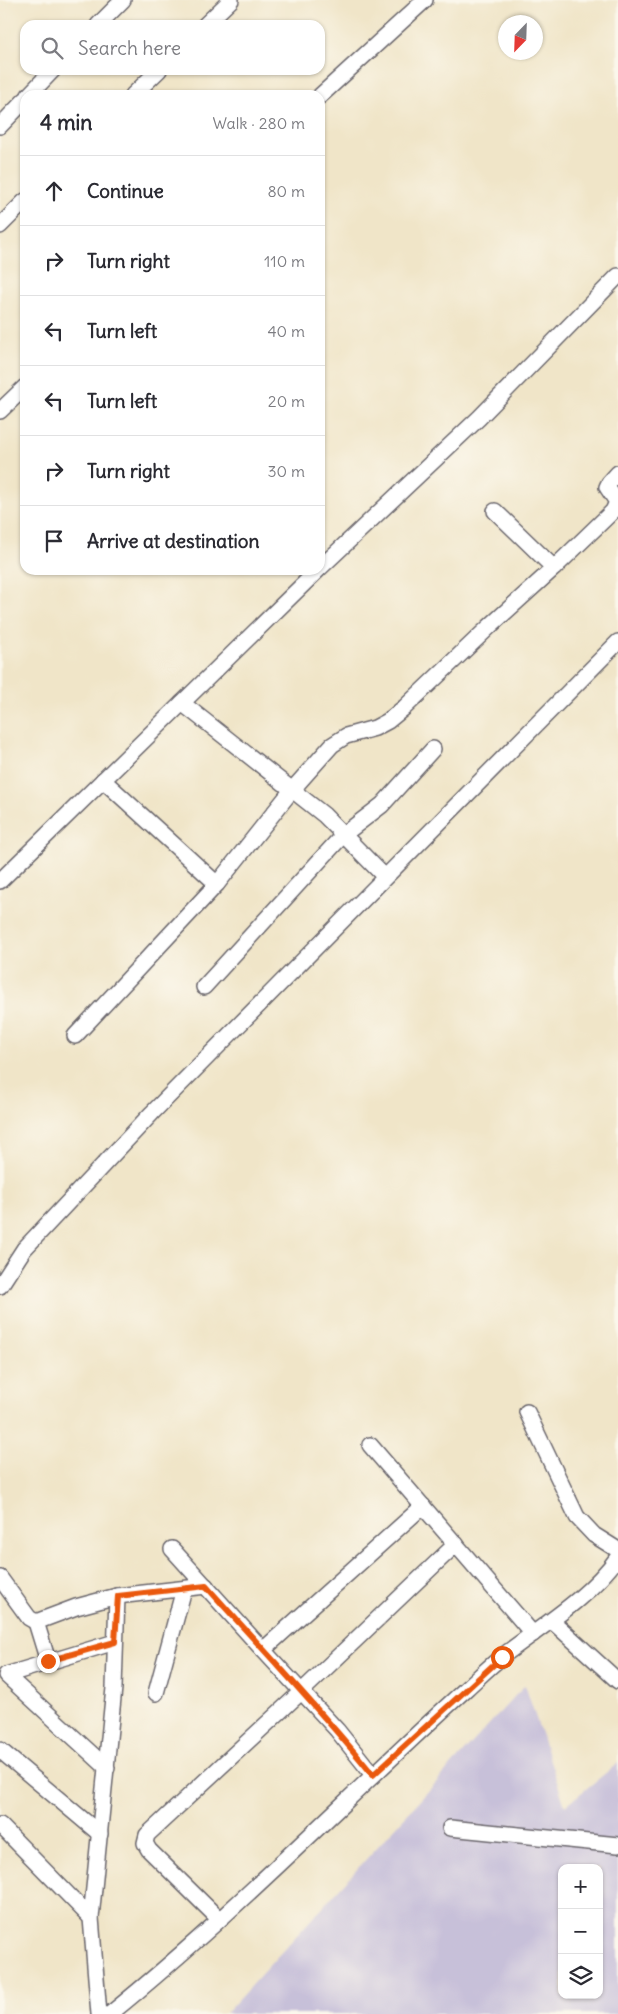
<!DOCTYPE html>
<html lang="en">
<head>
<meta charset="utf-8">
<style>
	body { margin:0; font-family:Delius,sans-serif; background:#f2f2f3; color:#2b2b33 }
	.controls { position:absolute; right:15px; bottom:15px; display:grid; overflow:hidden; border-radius:10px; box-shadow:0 1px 4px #0004 }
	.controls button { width:45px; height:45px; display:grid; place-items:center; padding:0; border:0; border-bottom:1px solid #e1e1e2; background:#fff; color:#2b2b33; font:25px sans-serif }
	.compass { position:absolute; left:498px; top:15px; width:45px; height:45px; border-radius:50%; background:#fff; box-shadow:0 1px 4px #0004; rotate:203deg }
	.stop { position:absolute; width:15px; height:15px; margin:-11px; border:4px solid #ea580c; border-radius:50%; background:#fff }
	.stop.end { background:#ea580c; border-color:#fff; box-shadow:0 1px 5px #0008 }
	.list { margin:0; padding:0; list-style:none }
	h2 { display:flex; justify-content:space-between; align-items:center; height:65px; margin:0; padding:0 20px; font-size:21px }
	h2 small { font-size:16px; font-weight:400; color:#7c7c81 }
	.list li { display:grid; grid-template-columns:32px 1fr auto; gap:15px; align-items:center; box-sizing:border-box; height:70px; padding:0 20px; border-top:1px solid #e1e1e2 }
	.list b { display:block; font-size:19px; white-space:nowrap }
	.list em { font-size:16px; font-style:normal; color:#7c7c81 }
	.icon { flex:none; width:28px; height:28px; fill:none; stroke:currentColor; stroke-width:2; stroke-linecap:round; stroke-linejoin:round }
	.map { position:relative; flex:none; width:618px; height:2014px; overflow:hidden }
	.search { position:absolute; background:#fff; box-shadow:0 1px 4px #0004; left:20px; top:20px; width:305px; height:55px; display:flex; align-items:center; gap:12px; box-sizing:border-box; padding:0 18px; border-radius:15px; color:#7c7c81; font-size:19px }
	.panel { position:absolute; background:#fff; box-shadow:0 1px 4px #0004; left:20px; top:90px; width:305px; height:485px; border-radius:15px }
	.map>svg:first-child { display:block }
	.industrial { fill:#c7c0d9; fill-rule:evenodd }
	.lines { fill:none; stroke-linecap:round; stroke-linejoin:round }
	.minor-casing { stroke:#6a666c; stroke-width:18 }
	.minor { stroke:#fff; stroke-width:15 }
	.route { stroke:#ea580c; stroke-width:6 }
</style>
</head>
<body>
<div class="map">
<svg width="618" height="2014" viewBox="0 0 618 2014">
	<rect width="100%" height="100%" fill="#fbf7ec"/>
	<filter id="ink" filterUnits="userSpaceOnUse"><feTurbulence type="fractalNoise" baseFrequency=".02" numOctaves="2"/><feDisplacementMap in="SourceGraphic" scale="10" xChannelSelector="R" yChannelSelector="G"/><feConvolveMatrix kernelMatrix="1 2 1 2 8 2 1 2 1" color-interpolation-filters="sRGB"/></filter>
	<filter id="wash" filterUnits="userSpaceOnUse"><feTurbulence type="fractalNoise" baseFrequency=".0096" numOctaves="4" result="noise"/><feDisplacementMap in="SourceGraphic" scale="20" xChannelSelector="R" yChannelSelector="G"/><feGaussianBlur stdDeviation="1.12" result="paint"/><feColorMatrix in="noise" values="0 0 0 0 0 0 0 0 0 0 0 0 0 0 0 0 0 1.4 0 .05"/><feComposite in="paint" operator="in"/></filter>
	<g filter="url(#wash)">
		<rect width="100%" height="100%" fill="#f0e5c8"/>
		<path class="industrial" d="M525 1685 565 1806 618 1763V2014H225ZM562 1868H599V1995H562Z"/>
	</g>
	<g filter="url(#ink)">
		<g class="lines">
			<defs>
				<g id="minor">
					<path d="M98 25 123 0"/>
					<path d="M205 25 231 0"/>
					<path d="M29 95 53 70"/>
					<path d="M133 95 159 70"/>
					<path d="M320 96 425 0"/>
					<path d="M0 126 25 100"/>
					<path d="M0 226 25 201"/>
					<path d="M0 411 25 387"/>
					<path d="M495 511 554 568"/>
					<path d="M320 568 479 418 618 276"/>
					<path d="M182 703 324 815 384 876"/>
					<path d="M103 780 217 884"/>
					<path d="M0 881 318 570"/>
					<path d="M204 987 343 835 382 805 433 749"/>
					<path d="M75 1036 217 884 292 790 332 745 346 736 375 728 388 721 405 707 489 627 554 568 613 511 617 502 607 487 609 483 618 473"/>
					<path d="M0 1286 24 1249 152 1113 618 642"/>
					<path d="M527 1412 577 1517 594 1535 618 1550"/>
					<path d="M370 1445 533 1634"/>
					<path d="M172 1549 263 1650"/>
					<path d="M0 1578 29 1618 36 1622 76 1607 117 1596 206 1586"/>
					<path d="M552 1621 618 1681"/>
					<path d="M36 1622 48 1661"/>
					<path d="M156 1693 184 1589"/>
					<path d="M0 1750 100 1834"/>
					<path d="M107 1768 6 1675 115 1642"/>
					<path d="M373 1775 337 1730 263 1650 423 1506"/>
					<path d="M0 1825 91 1918"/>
					<path d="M450 1828 618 1845"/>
					<path d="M219 1919 149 1850 145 1843 147 1835 301 1692 456 1544"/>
					<path d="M99 2014 91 1918 114 1688 117 1596"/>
					<path d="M110 2014C235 1913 348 1796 467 1688 479 1677 491 1665 504 1655 542 1626 590 1597 618 1557"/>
				</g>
			</defs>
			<use href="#minor" class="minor-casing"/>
			<use href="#minor" class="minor"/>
		</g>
	</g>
	<g class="lines" filter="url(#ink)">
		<path class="route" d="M48 1661 115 1642 118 1596 206 1586C262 1649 320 1709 373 1775L502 1657"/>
	</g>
</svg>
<div class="controls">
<button>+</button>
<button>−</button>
<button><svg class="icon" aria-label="layers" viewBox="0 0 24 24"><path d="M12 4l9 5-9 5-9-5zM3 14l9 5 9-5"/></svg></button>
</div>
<svg class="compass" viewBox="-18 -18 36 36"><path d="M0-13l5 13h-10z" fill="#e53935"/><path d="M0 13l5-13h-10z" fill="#7c7c81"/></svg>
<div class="stop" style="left:502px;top:1657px"></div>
<div class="stop end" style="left:48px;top:1661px"></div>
<div class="search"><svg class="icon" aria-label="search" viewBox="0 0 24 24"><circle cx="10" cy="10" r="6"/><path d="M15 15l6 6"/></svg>Search here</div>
<section class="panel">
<h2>4 min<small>Walk · 280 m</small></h2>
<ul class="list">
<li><svg class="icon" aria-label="ahead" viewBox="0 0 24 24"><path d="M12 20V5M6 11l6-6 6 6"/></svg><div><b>Continue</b></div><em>80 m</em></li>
<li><svg class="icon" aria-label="right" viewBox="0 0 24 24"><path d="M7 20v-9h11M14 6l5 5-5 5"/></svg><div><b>Turn right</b></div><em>110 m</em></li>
<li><svg class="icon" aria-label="left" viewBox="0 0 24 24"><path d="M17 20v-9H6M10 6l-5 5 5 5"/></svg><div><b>Turn left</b></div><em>40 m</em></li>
<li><svg class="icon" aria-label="left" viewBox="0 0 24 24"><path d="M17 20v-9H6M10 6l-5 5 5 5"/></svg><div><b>Turn left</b></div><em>20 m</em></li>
<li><svg class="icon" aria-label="right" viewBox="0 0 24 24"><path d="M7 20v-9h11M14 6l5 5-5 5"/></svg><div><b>Turn right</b></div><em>30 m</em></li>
<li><svg class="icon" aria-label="arrive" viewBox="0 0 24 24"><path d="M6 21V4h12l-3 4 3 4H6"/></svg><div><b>Arrive at destination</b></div></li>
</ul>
</section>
</div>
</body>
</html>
